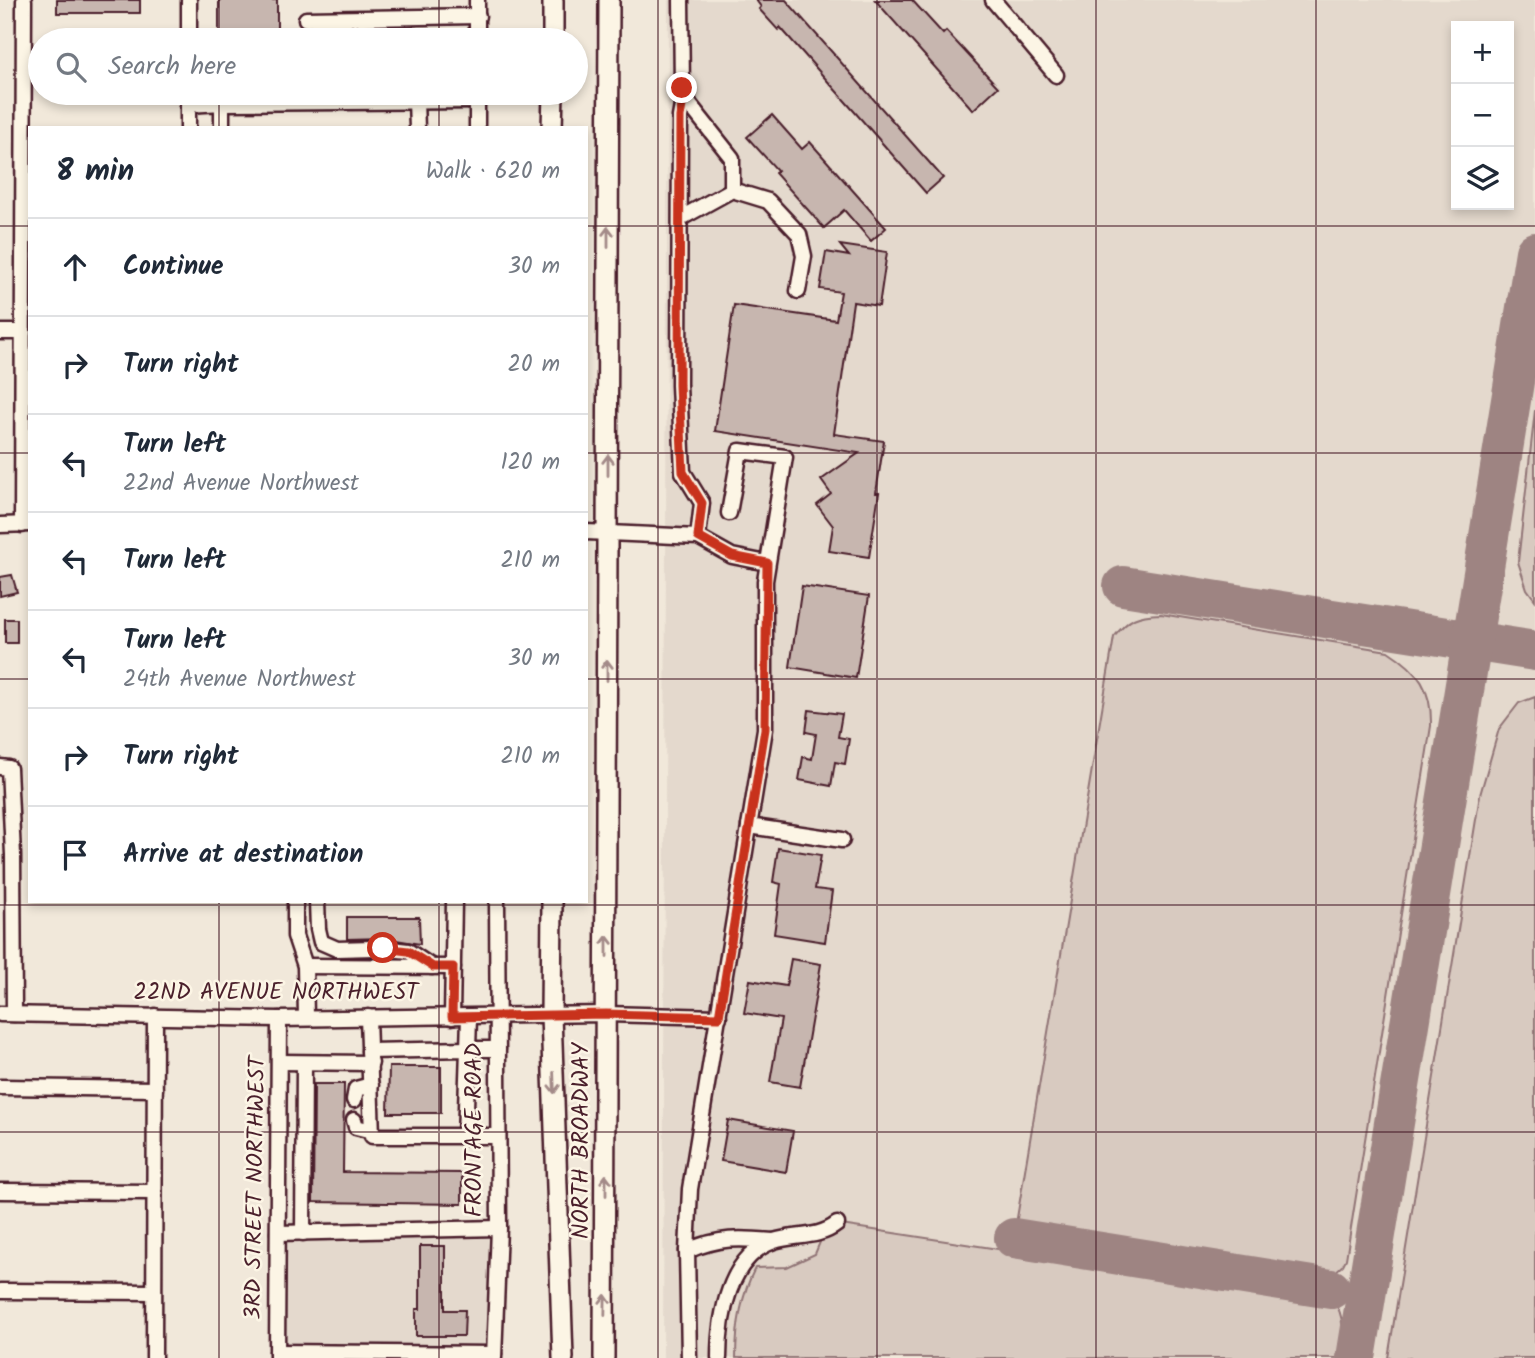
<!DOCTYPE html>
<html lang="en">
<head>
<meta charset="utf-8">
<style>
	body { margin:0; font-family:Kalam,sans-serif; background:#f6f6f7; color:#1f2937 }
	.controls { position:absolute; right:21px; top:21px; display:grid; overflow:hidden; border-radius:0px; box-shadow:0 4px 10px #0003 }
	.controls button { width:63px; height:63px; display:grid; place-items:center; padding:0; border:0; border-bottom:2px solid #e0e1e3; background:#fff; color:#1f2937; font:35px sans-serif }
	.stop { position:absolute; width:21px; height:21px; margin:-16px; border:5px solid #c8321e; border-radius:50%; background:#fff }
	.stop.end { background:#c8321e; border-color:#fff; box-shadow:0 2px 7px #0008 }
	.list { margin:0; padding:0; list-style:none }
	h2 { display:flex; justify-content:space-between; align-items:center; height:91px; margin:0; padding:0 28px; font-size:30px }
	h2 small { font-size:23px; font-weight:400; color:#747a83 }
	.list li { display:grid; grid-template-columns:46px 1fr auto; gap:21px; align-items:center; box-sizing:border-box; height:98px; padding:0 28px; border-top:2px solid #e0e1e3 }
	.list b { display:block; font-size:26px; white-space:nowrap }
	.list p { margin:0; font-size:23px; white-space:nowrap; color:#747a83 }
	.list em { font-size:23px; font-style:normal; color:#747a83 }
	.icon { flex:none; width:38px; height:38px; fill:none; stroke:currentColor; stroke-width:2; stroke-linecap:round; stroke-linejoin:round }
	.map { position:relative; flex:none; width:1535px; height:1358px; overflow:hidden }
	.search { position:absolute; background:#fff; box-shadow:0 4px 10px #0003; left:28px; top:28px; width:560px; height:77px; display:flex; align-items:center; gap:18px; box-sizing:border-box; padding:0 24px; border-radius:38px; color:#747a83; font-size:26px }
	.panel { position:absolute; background:#fff; box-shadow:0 4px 10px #0003; left:28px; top:126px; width:560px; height:777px; border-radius:0px }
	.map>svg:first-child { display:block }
	.built { fill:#e4d9cd; fill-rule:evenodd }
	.green { fill:#d8cac0; stroke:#917476; stroke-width:2 }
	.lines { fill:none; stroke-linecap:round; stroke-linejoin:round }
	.taxiway { stroke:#9e8482; stroke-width:40 }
	.building { fill:#c7b6af; stroke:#4a1f2b; stroke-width:2 }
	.minor-casing { stroke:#4a1f2b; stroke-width:19 }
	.major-casing { stroke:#4a1f2b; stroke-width:24 }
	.minor { stroke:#fcf5e5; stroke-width:14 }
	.major { stroke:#fcf5e5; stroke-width:19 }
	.oneway { stroke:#a38a88 }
	.route { stroke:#c8321e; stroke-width:9 }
	.grid { fill:none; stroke:#4a1f2b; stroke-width:2; stroke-opacity:0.55 }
	.labels { text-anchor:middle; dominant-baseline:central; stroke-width:5; stroke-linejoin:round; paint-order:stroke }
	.street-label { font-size:23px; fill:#4a1f2b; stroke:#fcf5e5 }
</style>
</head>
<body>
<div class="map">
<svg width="1535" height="1358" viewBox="0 0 1535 1358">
	<rect width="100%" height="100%" fill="#f1e8da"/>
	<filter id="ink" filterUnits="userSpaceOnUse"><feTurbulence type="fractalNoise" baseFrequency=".0143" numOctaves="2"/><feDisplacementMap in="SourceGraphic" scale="14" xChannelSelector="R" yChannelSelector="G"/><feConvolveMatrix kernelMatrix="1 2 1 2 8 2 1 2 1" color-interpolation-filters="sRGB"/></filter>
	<g filter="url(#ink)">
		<g class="built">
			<path d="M668 0H1535V1358H663ZM1456 26H1509V205H1456Z"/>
			<path d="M279 1219 493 1228 491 1358H278Z"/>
		</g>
		<g class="green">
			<path d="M1535 410V600L1527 589 1518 562Z"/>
			<path d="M1161 614 1388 651C1419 671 1432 689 1431 726L1346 1259 1343 1265 1333 1274 1016 1224 1114 637C1129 618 1137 615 1161 614Z"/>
			<path d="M1535 697V1358H1388L1480 795 1499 729 1519 703Z"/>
			<path d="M828 1223 1333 1300C1347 1318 1342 1337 1338 1358H736C736 1327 741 1296 755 1268L787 1267 815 1254Z"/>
		</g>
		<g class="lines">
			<g class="taxiway">
				<path d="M1123 586 1535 651"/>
				<path d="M1014 1238 1331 1289"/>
				<path d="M1356 1358 1535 252"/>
			</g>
		</g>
		<g class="building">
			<rect x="57" y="0" width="83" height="13"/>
			<path d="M219 0H277V34H248V40H219Z"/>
			<path d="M756 0H786L943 178 926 193 780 27 778 30 759 9 761 7Z"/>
			<path d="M875 0H912L943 34 946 31 998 87 973 110Z"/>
			<path d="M772 115 802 149 810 142 886 228 871 241 844 210 824 228 775 173 778 171 747 137Z"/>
			<path d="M840 245 887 252 879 306 853 302 834 434 884 441 876 493H879L869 557 829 551 833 526 817 505 831 494 821 480 859 453 715 431 734 305 836 320 841 292 820 289 826 252 849 256Z"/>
			<path d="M12 575 17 592 0 596V577Z"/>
			<path d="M802 586 869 596 856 678 790 667Z"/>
			<rect x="5" y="619" width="12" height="24"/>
			<path d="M809 710 842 714 838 737 849 739 845 764 835 762 831 786 799 780 803 757 812 759 816 734 806 732Z"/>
			<path d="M778 848 821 855 815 889 832 891 825 942 774 934 781 884 773 882Z"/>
			<path d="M347 917H419L420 944 384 938 347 939Z"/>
			<path d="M791 959 821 964 800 1087 770 1082 781 1019 744 1013 750 980 786 986Z"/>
			<path d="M389 1067H441V1113H388Z"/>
			<path d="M314 1084H344L343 1172 462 1173V1204L313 1202Z"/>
			<path d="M728 1120 793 1131 786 1172 721 1161Z"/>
			<path d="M420 1246H445V1310H465L464 1336H416V1309H420Z"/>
		</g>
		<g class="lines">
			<defs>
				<g id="minor">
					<path d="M681 0 682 88 690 105 732 158V190"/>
					<path d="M993 0 1056 75"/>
					<path d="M306 19 478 16"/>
					<path d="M189 40V0"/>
					<path d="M477 40V0"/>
					<path d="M684 94 680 117 679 385 683 472 702 503 698 537"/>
					<path d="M416 101 417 128"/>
					<path d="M222 103 477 101"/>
					<path d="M188 105 222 103V128"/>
					<path d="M188 128V93"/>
					<path d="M477 128V94"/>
					<path d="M681 218 732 190 768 201 799 234 804 256 798 291"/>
					<path d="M0 332H23"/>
					<path d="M0 525 30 524"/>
					<path d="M22 525 24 0"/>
					<path d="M586 532 698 537 732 556 767 563"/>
					<path d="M0 767 9 768 13 855 14 1014"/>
					<path d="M749 826 842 840"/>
					<path d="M295 901V936L305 966 306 1017"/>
					<path d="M317 901 318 929 321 942 337 949 373 948"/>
					<path d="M383 948 408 951 432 967"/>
					<path d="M305 966 453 967"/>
					<path d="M0 1014 279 1019 606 1014 719 1017"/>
					<path d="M368 1017 372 1136H498"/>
					<path d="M452 1017 454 901"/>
					<path d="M469 1017 468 1049H498"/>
					<path d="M369 1051 468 1049 465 1137"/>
					<path d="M280 1062 371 1063"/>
					<path d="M0 1087 155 1089"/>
					<path d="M354 1100 356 1089 371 1085"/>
					<path d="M354 1120 356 1127 372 1131"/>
					<path d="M0 1191 154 1192"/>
					<path d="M278 1233 499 1228"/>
					<path d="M303 1233 304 1064"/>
					<path d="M687 1251C719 1237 739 1238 773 1241"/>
					<path d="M0 1291 154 1292"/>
					<path d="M277 1352 494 1354"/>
					<path d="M154 1358 155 1016"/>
					<path d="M277 1358 279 1019"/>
					<path d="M494 1358 499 1228 497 901"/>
					<path d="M689 1358 687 1251 690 1189 765 729V581L785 457 740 451 729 513"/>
					<path d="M719 1358C719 1317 729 1256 774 1241 795 1234 818 1239 837 1224"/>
				</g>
				<g id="major">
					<path d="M553 40V0"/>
					<path d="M552 128 553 93"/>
					<path d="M552 901 551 1015 563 1358"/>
					<path d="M604 1358 609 0"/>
				</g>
			</defs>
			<use href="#minor" class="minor-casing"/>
			<use href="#major" class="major-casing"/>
			<use href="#minor" class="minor"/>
			<use href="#major" class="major"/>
		</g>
		<defs><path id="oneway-shaft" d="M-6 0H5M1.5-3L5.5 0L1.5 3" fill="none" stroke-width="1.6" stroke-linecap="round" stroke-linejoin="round" transform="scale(1.75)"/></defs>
		<g class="oneway">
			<use href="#oneway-shaft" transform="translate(608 237) rotate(-90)"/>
			<use href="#oneway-shaft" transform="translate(608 465) rotate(-90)"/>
			<use href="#oneway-shaft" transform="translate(607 670) rotate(-90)"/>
			<use href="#oneway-shaft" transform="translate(607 946) rotate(-90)"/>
			<use href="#oneway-shaft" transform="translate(554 1083) rotate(88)"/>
			<use href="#oneway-shaft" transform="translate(606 1185) rotate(-90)"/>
			<use href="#oneway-shaft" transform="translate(605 1305) rotate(-89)"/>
		</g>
	</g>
	<g class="lines" filter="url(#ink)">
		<path class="route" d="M383 948 408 951 433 967H453L452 1017 606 1014 719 1017 765 729 767 563 732 556 698 537 702 503 683 472 679 385 680 117 684 94 682 88"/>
	</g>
	<path class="grid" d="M219 0V40M439 0V40M658 0V1358M877 0V1358M1096 0V1358M1316 0V1358M219 93V128M439 93V128M0 226H30M586 226H1535M0 453H30M586 453H1535M0 679H30M586 679H1535M219 901V1358M439 901V1358M0 905H1535M0 1132H1535"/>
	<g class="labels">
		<g class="street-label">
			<text x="276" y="993">22ND AVENUE NORTHWEST</text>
			<text transform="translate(475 1130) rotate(-90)">FRONTAGE ROAD</text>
			<text transform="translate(582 1141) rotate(-90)">NORTH BROADWAY</text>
			<text transform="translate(256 1188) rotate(-89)">3RD STREET NORTHWEST</text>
		</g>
	</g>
</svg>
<div class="controls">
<button>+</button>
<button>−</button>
<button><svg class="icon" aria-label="layers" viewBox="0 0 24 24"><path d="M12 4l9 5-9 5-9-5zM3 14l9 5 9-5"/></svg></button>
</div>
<div class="stop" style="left:383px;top:948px"></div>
<div class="stop end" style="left:682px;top:88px"></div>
<div class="search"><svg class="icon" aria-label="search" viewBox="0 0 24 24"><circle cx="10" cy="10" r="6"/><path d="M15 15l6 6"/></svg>Search here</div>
<section class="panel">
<h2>8 min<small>Walk · 620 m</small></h2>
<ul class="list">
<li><svg class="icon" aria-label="ahead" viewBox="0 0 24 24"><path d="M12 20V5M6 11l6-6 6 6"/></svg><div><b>Continue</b></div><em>30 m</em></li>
<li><svg class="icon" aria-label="right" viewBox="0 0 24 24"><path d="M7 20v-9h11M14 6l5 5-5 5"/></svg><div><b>Turn right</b></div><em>20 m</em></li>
<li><svg class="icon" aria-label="left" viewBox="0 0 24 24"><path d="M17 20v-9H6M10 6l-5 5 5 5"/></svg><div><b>Turn left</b><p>22nd Avenue Northwest</p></div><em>120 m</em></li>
<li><svg class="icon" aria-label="left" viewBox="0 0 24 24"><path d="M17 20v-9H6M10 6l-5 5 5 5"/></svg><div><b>Turn left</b></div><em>210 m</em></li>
<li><svg class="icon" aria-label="left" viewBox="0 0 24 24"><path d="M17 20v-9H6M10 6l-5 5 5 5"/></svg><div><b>Turn left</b><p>24th Avenue Northwest</p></div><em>30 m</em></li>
<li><svg class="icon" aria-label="right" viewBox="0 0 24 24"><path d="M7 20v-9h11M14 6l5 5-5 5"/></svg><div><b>Turn right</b></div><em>210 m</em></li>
<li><svg class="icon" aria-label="arrive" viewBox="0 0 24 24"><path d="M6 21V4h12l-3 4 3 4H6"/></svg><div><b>Arrive at destination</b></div></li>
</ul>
</section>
</div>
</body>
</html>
